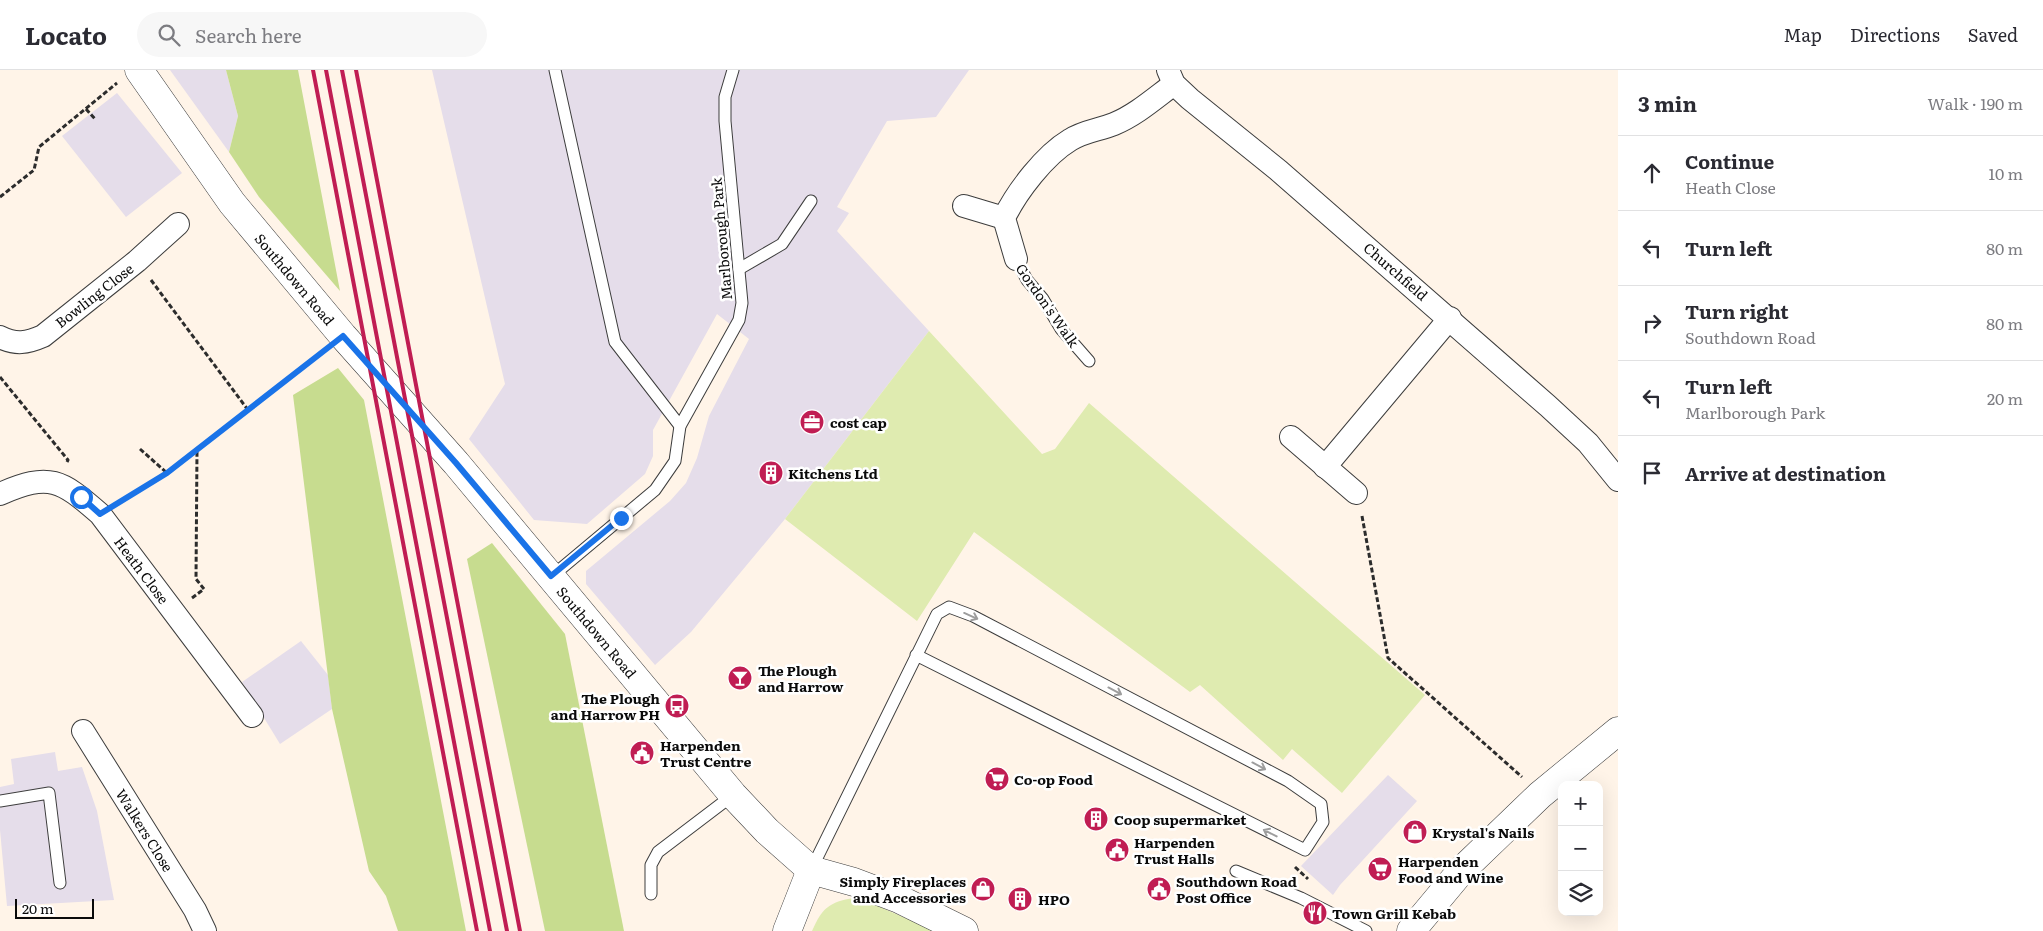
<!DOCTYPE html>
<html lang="en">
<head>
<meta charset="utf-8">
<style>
	body { margin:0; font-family:Literata,serif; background:#f7f7f7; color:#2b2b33 }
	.controls { position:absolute; right:15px; bottom:15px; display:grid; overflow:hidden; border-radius:10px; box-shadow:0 5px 20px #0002 }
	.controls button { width:45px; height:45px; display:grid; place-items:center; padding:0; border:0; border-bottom:1px solid #e1e1e2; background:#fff; color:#2b2b33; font:25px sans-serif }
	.scale { position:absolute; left:15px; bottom:12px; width:79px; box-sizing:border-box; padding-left:5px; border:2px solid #0a0a0a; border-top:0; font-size:14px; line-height:18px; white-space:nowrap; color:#0a0a0a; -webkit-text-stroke:4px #fff; paint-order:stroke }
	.stop { position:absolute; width:15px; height:15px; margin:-11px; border:4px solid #1a73e8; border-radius:50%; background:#fff }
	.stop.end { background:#1a73e8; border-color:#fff; box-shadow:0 1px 5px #0008 }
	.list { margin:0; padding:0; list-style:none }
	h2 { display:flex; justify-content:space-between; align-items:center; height:65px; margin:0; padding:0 20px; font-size:21px }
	h2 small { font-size:16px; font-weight:400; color:#7c7c81 }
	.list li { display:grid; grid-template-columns:32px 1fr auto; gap:15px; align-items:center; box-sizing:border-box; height:75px; padding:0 20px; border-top:1px solid #e1e1e2 }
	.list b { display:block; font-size:19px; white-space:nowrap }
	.list p { margin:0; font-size:16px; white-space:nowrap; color:#7c7c81 }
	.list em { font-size:16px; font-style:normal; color:#7c7c81 }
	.icon { flex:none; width:28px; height:28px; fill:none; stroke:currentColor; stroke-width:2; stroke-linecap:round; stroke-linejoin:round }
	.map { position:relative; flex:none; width:1618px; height:861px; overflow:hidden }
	header { display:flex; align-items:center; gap:30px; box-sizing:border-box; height:70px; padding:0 25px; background:#fff; border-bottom:1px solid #e1e1e2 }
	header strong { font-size:24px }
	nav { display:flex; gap:28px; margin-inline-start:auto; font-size:18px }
	.search { width:350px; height:45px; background:#f7f7f7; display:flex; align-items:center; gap:12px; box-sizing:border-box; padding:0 18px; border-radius:28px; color:#7c7c81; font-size:19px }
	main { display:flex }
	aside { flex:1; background:#fff }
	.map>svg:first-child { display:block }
	.industrial { fill:#e5ddea }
	.green { fill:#dfebb0 }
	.forest { fill:#c7dc8f }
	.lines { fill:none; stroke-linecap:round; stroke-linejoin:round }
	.service-casing { stroke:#3d3d3d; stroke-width:13 }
	.minor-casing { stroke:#3d3d3d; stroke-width:24 }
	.tertiary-casing { stroke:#3d3d3d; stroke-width:29 }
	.path { stroke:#2c2c2c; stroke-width:3; stroke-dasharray:5 2.5; stroke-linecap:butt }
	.service { stroke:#fff; stroke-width:11 }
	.minor { stroke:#fff; stroke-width:22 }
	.tertiary { stroke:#fff; stroke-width:28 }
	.rail { stroke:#c01d53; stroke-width:4 }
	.oneway { stroke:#9d9d9d }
	.route { stroke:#1a73e8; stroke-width:6 }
	.labels { text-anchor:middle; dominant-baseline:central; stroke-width:5; stroke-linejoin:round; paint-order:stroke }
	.street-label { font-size:14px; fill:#0a0a0a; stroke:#fff }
	.poi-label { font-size:14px; font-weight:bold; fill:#0a0a0a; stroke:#fff; text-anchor:start }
</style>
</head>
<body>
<header>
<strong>Locato</strong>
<div class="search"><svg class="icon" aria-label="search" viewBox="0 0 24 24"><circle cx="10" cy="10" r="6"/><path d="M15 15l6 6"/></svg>Search here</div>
<nav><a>Map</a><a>Directions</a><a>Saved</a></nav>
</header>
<main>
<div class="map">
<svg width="1618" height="861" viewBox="0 0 1618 861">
	<rect width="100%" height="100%" fill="#fff4e8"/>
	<g class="industrial">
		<path d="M170 0H226L238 46 229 82Z"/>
		<path d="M432 0H969L936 47 887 51 837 137 849 143 837 161 929 261 785 449 691 562 655 595 586 514V501L670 431 686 413 697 388 709 346 749 269 717 244 653 360V386L645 404 587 454 534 450 469 369 505 314Z"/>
		<path d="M117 23 182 103 126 147 62 66Z"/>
		<path d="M301 571 328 605 332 639 280 674 242 612Z"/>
		<path d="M55 682 58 701 82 697 97 741 114 830 7 836 0 760V717L14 714 11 689Z"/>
		<path d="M1388 705 1417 731 1340 815 1333 825 1301 796Z"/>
	</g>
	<g class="green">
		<path d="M929 261 1042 384 1055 379 1089 333 1425 625 1342 723 1292 679 1283 690 1200 615 1190 622 974 462 917 551 785 449Z"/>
		<path d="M854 828 864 830 935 861H812C822 838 829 832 854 828Z"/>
	</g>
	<g class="forest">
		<path d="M226 0H298L340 221 259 127 229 82 238 46Z"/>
		<path d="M338 298 364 330 466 861H398L386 826 369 801 332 639 293 325Z"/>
		<path d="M492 473 565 564 624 861H545L467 489Z"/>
	</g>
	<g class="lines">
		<defs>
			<g id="service">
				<path d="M555 0 615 272 680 356"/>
				<path d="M1016 189 1027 210 1043 229 1061 259 1089 291"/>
				<path d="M739 199 782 174 811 131"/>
				<path d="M551 507 655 420 675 391 680 356 739 250 742 233 725 51V27L733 0"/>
				<path d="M0 731 49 723 60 813"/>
				<path d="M811 800 937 544 949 537 973 546 1288 711 1321 734 1323 752 1305 780 916 585"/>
				<path d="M1236 801 1301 828 1366 861"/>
				<path d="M651 824V795L658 782 733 725"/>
			</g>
			<g id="minor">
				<path d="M1168 0 1174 14 1190 29 1278 100 1548 336 1588 373 1618 410"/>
				<path d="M964 136 1004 148"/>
				<path d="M1016 189 1004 148C1017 121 1045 85 1070 70 1084 61 1099 60 1114 54 1136 45 1155 28 1174 14"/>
				<path d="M0 267C16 275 27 273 43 266L137 191 178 154"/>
				<path d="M1291 367 1356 423"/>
				<path d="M1325 397 1450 248"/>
				<path d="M0 424C50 402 61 410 100 444L252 646"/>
				<path d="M83 661 195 840 205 861"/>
			</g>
			<g id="tertiary">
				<path d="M139 0 232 133 343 266 456 393 733 725 767 761 811 800 854 812 899 829 964 861"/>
				<path d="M787 861 811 800"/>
				<path d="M1411 861 1461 801 1540 725 1618 661"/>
			</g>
		</defs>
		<use href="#service" class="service-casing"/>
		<use href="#minor" class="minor-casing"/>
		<use href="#tertiary" class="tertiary-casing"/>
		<g class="path">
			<path d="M86 39 95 49"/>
			<path d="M0 127 34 100 39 77 117 13"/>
			<path d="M151 210 248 340"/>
			<path d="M0 307 68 390 67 392"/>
			<path d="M140 379 167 403"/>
			<path d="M120 432 167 403 322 283"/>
			<path d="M1362 446 1388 588 1522 707"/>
			<path d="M192 528 204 519 196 509 197 381"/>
			<path d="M1295 797 1308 809"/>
		</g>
		<use href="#service" class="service"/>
		<use href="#minor" class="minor"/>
		<use href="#tertiary" class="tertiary"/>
		<g class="rail">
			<path d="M313 0 477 861"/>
			<path d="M326 0 490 861"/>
			<path d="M342 0 507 861"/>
			<path d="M356 0 520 861"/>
		</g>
	</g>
	<defs><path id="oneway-shaft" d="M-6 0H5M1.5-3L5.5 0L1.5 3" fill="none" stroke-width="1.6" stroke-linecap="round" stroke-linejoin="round" transform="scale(1.25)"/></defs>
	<g class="oneway">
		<use href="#oneway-shaft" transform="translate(971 546) rotate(24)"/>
		<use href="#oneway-shaft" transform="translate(1115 621) rotate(28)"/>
		<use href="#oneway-shaft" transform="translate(1259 696) rotate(28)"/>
		<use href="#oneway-shaft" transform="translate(1270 763) rotate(-153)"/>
	</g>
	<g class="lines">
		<path class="route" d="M81 427 100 444 167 403 343 266 456 393 551 506 621 448"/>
	</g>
	<defs>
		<symbol id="office-disc" viewBox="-11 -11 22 22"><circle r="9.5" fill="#c01d53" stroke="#fff"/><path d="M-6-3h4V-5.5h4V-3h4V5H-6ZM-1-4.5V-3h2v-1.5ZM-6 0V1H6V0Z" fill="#fff"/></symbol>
		<symbol id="building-disc" viewBox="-11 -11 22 22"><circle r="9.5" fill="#c01d53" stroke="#fff"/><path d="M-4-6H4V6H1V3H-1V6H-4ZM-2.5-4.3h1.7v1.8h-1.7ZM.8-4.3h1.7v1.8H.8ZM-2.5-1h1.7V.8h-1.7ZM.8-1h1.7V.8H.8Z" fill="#fff"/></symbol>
		<symbol id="bar-disc" viewBox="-11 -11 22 22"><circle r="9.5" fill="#c01d53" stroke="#fff"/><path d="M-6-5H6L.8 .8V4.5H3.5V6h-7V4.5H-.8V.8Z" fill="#fff"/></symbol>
		<symbol id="bus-disc" viewBox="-11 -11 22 22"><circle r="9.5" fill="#c01d53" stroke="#fff"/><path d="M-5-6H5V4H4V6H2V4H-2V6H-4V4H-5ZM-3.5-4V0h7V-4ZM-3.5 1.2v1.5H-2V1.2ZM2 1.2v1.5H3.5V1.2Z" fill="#fff"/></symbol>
		<symbol id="civic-disc" viewBox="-11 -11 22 22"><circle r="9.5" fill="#c01d53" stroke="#fff"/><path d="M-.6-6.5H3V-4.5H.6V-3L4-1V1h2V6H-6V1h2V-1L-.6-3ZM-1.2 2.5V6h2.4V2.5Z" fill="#fff"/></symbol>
		<symbol id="supermarket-disc" viewBox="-11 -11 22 22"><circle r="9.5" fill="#c01d53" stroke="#fff"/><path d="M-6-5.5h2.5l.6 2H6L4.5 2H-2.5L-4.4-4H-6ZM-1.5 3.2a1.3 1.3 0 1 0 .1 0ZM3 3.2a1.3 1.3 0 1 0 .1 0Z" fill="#fff"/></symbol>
		<symbol id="shop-disc" viewBox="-11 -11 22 22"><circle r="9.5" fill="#c01d53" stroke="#fff"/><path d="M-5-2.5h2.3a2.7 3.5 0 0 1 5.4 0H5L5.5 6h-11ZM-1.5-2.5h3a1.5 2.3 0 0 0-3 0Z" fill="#fff"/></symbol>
		<symbol id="restaurant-disc" viewBox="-11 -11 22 22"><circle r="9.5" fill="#c01d53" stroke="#fff"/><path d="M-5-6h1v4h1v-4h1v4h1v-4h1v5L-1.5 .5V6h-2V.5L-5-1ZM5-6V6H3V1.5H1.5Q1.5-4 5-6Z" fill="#fff"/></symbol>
	</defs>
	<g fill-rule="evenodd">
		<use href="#office-disc" x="798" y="338" width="28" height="28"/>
		<use href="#building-disc" x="757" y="389" width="28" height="28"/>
		<use href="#bar-disc" x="726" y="594" width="28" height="28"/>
		<use href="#bus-disc" x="663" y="622" width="28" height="28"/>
		<use href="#civic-disc" x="628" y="669" width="28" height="28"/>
		<use href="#supermarket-disc" x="983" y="695" width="28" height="28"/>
		<use href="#building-disc" x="1082" y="735" width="28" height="28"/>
		<use href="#shop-disc" x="1401" y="748" width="28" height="28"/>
		<use href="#civic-disc" x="1103" y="766" width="28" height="28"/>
		<use href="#supermarket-disc" x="1366" y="785" width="28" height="28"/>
		<use href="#shop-disc" x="969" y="805" width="28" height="28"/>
		<use href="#civic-disc" x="1145" y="805" width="28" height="28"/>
		<use href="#building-disc" x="1006" y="815" width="28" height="28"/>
		<use href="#restaurant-disc" x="1301" y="829" width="28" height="28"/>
	</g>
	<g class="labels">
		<g class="street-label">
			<text transform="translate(721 169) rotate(-95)">Marlborough Park</text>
			<text transform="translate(1396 201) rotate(41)">Churchfield</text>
			<text transform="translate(295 209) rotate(50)">Southdown Road</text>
			<text transform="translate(94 225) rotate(-38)">Bowling Close</text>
			<text transform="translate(1048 235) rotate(55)">Gordon's Walk</text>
			<text transform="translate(142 500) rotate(53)">Heath Close</text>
			<text transform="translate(597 562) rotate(50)">Southdown Road</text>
			<text transform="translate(145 760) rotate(58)">Walkers Close</text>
		</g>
		<g class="poi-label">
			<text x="830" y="352">cost cap</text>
			<text x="788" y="403">Kitchens Ltd</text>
			<text x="758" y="600">The Plough<tspan x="758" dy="16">and Harrow</tspan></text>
			<text x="660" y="628" text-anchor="end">The Plough<tspan x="660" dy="16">and Harrow PH</tspan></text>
			<text x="660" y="675">Harpenden<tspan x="660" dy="16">Trust Centre</tspan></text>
			<text x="1014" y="709">Co-op Food</text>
			<text x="1114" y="749">Coop supermarket</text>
			<text x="1432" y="762">Krystal's Nails</text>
			<text x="1134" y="772">Harpenden<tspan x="1134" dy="16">Trust Halls</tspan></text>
			<text x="1398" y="791">Harpenden<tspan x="1398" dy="16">Food and Wine</tspan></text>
			<text x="966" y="811" text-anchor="end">Simply Fireplaces<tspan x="966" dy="16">and Accessories</tspan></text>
			<text x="1176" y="811">Southdown Road<tspan x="1176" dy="16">Post Office</tspan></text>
			<text x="1038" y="829">HPO</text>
			<text x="1332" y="843">Town Grill Kebab</text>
		</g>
	</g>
</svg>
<div class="controls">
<button>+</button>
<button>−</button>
<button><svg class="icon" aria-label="layers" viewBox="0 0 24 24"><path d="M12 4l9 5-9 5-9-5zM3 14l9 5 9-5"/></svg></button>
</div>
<div class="scale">20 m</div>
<div class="stop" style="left:81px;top:427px"></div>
<div class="stop end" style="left:621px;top:448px"></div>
</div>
<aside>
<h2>3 min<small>Walk · 190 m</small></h2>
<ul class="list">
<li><svg class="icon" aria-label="ahead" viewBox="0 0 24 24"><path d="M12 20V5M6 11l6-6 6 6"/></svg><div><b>Continue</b><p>Heath Close</p></div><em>10 m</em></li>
<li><svg class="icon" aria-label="left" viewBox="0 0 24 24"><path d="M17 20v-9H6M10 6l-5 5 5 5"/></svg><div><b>Turn left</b></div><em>80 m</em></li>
<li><svg class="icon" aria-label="right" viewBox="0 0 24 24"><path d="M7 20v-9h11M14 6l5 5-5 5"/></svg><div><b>Turn right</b><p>Southdown Road</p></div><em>80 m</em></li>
<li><svg class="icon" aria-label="left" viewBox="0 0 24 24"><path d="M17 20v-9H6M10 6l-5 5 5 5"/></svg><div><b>Turn left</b><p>Marlborough Park</p></div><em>20 m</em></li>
<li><svg class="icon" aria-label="arrive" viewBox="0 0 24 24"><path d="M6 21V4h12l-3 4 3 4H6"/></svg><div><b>Arrive at destination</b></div></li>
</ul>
</aside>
</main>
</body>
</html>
